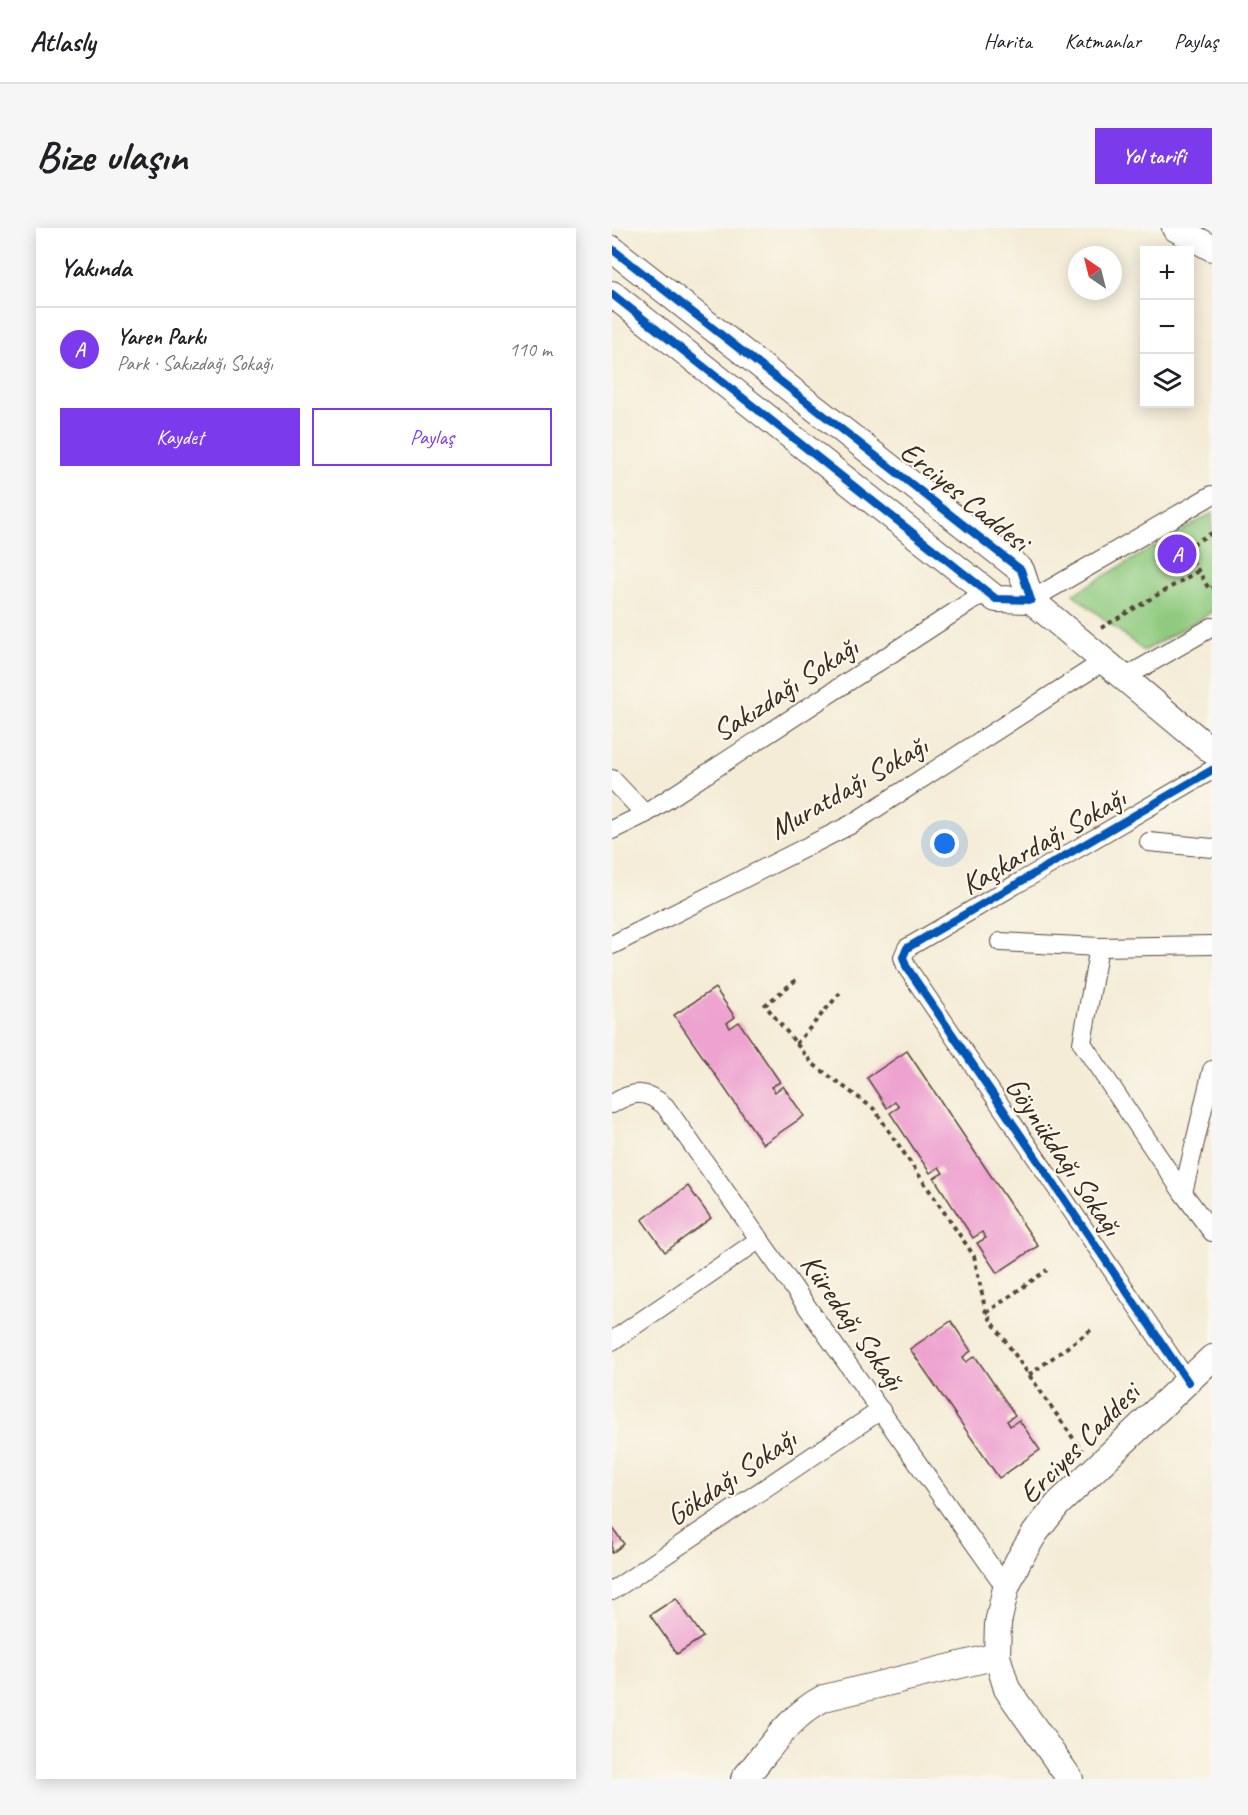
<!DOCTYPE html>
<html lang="tr">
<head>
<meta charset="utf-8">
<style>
	body { margin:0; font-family:Caveat,sans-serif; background:#f6f6f6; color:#202124 }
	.controls { position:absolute; right:18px; top:18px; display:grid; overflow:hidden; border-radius:0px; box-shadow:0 3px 15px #0003 }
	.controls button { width:54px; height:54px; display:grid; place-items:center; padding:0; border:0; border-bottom:2px solid #e0e0e0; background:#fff; color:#202124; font:30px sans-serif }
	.compass { position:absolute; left:456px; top:18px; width:54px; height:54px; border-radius:50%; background:#fff; box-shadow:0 3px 15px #0003; rotate:325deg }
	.you { position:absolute; left:333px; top:616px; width:21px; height:21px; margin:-15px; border:4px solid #fff; border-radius:50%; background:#1a73e8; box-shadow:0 0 0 9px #1a73e833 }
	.badge { display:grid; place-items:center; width:39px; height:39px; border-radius:50%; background:#7c3aed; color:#fff; font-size:20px; font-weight:700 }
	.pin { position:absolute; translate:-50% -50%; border:3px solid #fff; box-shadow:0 2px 6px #0006 }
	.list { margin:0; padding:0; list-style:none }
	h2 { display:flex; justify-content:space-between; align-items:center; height:78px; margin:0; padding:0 24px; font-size:26px }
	h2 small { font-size:20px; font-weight:400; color:#757577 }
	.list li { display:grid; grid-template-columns:39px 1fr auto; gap:18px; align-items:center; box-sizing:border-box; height:84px; padding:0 24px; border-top:2px solid #e0e0e0 }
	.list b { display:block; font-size:22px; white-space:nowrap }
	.list p { margin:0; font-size:20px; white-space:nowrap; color:#757577 }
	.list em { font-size:20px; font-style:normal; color:#757577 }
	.actions { display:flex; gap:12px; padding:18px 24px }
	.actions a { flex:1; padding:14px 0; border:2px solid #7c3aed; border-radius:0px; text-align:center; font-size:21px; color:#7c3aed }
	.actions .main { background:#7c3aed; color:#fff }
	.icon { flex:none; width:33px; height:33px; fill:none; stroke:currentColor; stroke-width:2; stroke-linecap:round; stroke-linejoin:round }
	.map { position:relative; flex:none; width:600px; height:1551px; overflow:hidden; border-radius:0px }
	header { display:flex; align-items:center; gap:36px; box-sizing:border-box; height:84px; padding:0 30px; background:#fff; border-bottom:2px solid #e0e0e0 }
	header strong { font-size:28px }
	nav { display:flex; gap:33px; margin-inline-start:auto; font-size:21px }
	.intro { display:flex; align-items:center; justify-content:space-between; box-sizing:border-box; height:144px; padding:0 36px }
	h1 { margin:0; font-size:42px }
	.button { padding:15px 27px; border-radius:0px; background:#7c3aed; color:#fff; font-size:21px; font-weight:700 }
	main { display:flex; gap:36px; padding:0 36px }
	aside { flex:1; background:#fff; border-radius:0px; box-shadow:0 3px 15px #0003 }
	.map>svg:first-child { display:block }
	.green { fill:#8fca7f; stroke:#657a4e; stroke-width:1.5 }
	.building { fill:#eea2d0 }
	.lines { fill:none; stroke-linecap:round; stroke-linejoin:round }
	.street-casing { stroke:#57473a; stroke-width:20 }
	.secondary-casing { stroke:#57473a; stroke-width:28 }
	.path { stroke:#57473a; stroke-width:4; stroke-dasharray:4.5 4.5; stroke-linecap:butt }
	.street { stroke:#fff; stroke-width:18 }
	.secondary { stroke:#fff; stroke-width:26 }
	.cycleway-casing { stroke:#fbf7ec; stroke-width:11 }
	.cycleway { stroke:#0057b8; stroke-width:8 }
	.labels { text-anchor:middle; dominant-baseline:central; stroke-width:4.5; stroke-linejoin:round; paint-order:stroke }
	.street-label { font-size:30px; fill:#3b2a1e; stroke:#fbf7ec }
</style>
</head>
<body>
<header>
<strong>Atlasly</strong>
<nav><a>Harita</a><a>Katmanlar</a><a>Paylaş</a></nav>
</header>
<div class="intro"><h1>Bize ulaşın</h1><a class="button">Yol tarifi</a></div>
<main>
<aside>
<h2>Yakında<small></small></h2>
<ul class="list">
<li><span class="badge">A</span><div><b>Yaren Parkı</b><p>Park · Sakızdağı Sokağı</p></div><em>110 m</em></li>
</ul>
<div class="actions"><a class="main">Kaydet</a><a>Paylaş</a></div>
</aside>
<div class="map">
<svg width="600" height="1551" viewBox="0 0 600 1551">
	<rect width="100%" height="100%" fill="#fbf7ec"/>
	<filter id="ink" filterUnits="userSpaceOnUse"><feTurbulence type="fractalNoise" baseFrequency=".0167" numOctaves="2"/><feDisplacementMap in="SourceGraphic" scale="12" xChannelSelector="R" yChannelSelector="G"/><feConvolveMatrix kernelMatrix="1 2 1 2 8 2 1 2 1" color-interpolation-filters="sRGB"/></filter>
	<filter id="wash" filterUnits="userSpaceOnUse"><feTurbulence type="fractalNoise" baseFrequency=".008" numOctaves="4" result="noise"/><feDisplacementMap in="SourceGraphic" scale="24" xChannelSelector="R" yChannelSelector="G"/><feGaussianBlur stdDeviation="1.35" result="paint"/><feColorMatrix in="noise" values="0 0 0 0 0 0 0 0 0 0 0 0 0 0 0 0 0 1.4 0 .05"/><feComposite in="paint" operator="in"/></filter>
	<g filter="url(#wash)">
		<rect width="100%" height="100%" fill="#f4ecd7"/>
		<path class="green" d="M600 285V384L532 423 461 366Z"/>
		<g id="blocks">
			<g class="building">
				<path d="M103 760 123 789 115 795 118 800 127 794 168 854 159 859 163 864 171 858 192 888 151 916 62 787Z"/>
				<path d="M295 823 426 1018 385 1045 365 1015 374 1010 370 1004 361 1010 322 950 331 945 327 939 318 945 278 885 287 879 283 874 275 880 255 850Z"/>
				<path d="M76 958 99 990 53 1024 30 992Z"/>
				<path d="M339 1093 359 1123 351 1129 354 1134 363 1128 403 1187 395 1193 398 1198 407 1192 428 1222 387 1250 298 1121Z"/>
				<path d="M0 1299 12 1316 0 1325Z"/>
				<path d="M64 1370 91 1409 65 1426 38 1387Z"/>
			</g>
		</g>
	</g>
	<g filter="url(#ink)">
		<use href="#blocks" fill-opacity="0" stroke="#57473a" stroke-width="1.5"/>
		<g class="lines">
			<defs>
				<g id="street">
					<path d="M419 372 600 267"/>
					<path d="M512 450 600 399"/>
					<path d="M0 551 33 586"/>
					<path d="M0 602 33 586 375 363"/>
					<path d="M537 614 600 620"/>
					<path d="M388 714 487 719 600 717"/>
					<path d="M0 717 238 597 492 433"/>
					<path d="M487 719 470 815 571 965 600 1004"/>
					<path d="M0 876C21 863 33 861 53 878L394 1360"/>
					<path d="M571 965 600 842"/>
					<path d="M0 1113 148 1011"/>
					<path d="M576 1154 294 738 291 729 295 720 600 542"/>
					<path d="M0 1363 269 1182"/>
				</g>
				<g id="secondary">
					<path d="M563 0 600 20"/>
					<path d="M0 21 409 342 419 372 384 371 0 66"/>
					<path d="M419 372 600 523"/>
					<path d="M132 1551C156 1523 178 1487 212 1470L385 1428"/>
					<path d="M458 1551 395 1461 385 1428 386 1395 394 1360 406 1333 423 1305 446 1276 600 1130"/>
				</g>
			</defs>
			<use href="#street" class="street-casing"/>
			<use href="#secondary" class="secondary-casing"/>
			<g class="path">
				<path d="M600 305 573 320 597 361 600 359"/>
				<path d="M489 400 586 343"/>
				<path d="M184 752 153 777 201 836 262 881 362 1028 374 1085 470 1223"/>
				<path d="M184 816 228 765"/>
				<path d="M374 1085 435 1042"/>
				<path d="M417 1147 479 1102"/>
			</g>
			<use href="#street" class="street"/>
			<use href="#secondary" class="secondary"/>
			<defs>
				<g id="cycleway">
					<path d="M0 21 409 342 419 372 384 371 0 66"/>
					<path d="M576 1154 294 738 291 729 295 720 600 542"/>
				</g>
			</defs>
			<use href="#cycleway" class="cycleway-casing"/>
			<use href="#cycleway" class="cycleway"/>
		</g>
	</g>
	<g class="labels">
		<g class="street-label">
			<text transform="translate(353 268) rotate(39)">Erciyes Caddesi</text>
			<text transform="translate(173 461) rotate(-33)">Sakızdağı Sokağı</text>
			<text transform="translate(236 559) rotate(-30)">Muratdağı Sokağı</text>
			<text transform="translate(431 613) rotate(-30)">Kaçkardağı Sokağı</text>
			<text transform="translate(452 928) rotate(56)">Göynükdağı Sokağı</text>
			<text transform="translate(241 1094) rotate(55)">Küredağı Sokağı</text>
			<text transform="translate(467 1215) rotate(-45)">Erciyes Caddesi</text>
			<text transform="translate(119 1249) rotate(-34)">Gökdağı Sokağı</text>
		</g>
	</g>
</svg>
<div class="controls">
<button>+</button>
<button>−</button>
<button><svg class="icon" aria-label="layers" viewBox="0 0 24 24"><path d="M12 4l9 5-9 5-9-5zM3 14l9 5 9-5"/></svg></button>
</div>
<svg class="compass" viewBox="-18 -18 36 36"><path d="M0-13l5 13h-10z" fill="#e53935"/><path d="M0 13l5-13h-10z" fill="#757577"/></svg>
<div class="you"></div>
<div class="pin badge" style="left:565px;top:326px">A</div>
</div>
</main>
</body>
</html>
